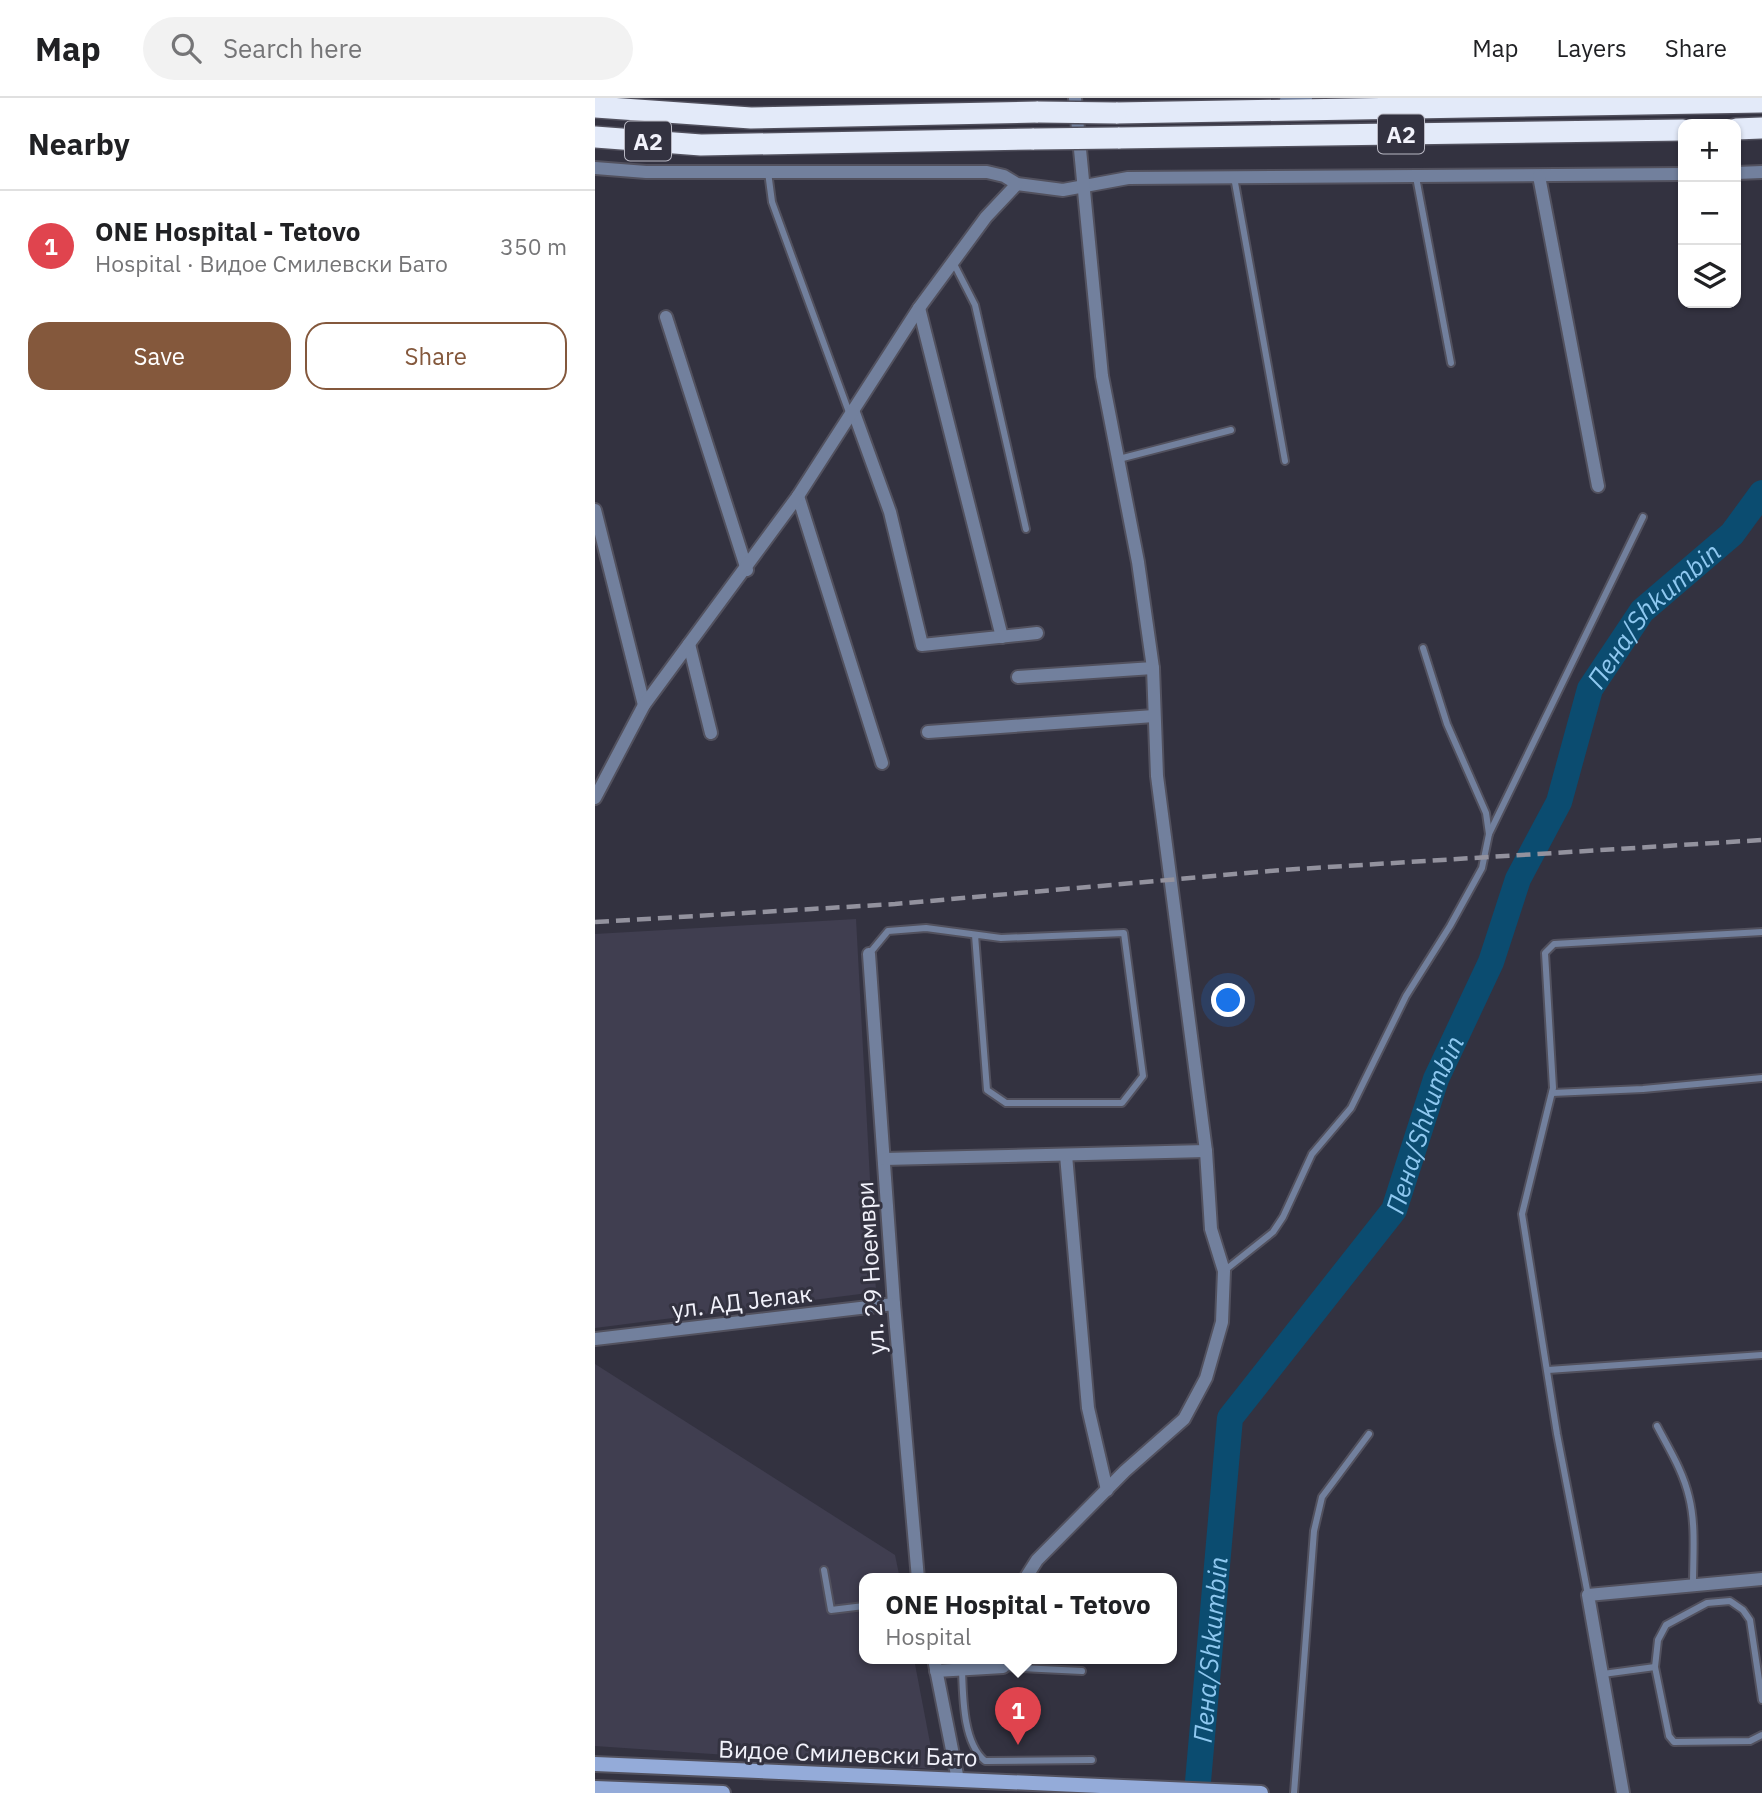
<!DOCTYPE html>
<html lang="en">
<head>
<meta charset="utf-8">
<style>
	body { margin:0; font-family:"IBM Plex Sans",sans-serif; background:#f2f2f2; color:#202124 }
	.controls { position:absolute; right:21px; top:21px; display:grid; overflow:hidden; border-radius:14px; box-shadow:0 2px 5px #0004 }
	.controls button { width:63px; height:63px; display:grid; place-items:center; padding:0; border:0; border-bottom:2px solid #e0e0e0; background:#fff; color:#202124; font:35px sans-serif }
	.you { position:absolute; left:634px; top:903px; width:24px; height:24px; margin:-18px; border:5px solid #fff; border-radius:50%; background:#1a73e8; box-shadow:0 0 0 10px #1a73e833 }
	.badge { display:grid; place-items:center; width:46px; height:46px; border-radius:50%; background:#84583c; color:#fff; font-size:23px; font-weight:700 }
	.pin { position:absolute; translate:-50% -58px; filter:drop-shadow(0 2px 4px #0008) }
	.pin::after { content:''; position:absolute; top:37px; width:24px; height:21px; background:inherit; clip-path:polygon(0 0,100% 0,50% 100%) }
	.popup { position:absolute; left:264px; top:1475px; width:318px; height:91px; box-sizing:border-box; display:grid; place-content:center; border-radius:14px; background:#fff; filter:drop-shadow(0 2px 5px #0005); font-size:23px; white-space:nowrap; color:#757577 }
	.popup b { font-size:26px; color:#202124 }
	.popup::after { content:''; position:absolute; left:50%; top:100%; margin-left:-14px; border:14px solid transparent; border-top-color:#fff }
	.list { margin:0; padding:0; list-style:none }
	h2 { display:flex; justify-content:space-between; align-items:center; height:91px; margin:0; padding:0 28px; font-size:30px }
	h2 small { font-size:23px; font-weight:400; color:#757577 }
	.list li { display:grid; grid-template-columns:46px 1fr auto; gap:21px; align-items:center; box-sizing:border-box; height:112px; padding:0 28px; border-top:2px solid #e0e0e0 }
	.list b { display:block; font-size:26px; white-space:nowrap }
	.list p { margin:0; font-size:23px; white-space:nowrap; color:#757577 }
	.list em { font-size:23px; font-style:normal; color:#757577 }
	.actions { display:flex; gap:14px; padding:21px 28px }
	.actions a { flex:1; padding:16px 0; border:2px solid #84583c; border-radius:21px; text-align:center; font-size:24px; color:#84583c }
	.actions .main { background:#84583c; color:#fff }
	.icon { flex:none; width:38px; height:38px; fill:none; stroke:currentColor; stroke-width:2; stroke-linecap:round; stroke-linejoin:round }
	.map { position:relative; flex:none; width:1167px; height:1695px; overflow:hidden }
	header { display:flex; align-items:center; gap:42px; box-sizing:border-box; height:98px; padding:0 35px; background:#fff; border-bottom:2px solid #e0e0e0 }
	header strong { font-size:33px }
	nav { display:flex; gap:38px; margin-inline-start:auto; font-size:24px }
	.search { width:490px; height:63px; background:#f2f2f2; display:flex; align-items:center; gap:18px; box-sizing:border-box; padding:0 24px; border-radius:38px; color:#757577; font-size:26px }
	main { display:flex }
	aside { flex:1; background:#fff }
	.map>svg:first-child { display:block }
	.built { fill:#403e50 }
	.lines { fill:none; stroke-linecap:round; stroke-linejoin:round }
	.river { stroke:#0b4c70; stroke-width:26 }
	.lane-casing { stroke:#52515e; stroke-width:10 }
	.street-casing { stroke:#52515e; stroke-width:16 }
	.secondary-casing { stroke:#52515e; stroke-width:18 }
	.highway-casing { stroke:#52515e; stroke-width:24 }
	.lane { stroke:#72809d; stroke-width:6 }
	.street { stroke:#72809d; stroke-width:12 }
	.secondary { stroke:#94abd9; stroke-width:14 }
	.highway { stroke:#e3eaf9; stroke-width:21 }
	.rail { stroke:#93929e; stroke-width:4.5; stroke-dasharray:14 7; stroke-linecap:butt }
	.highway-bridge-casing { stroke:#52515e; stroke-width:24; stroke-linecap:butt }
	.highway-bridge { stroke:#e3eaf9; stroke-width:21 }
	.labels { text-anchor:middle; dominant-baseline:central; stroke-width:6; stroke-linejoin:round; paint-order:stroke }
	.shield { fill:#333240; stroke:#b9b8c3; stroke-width:2 }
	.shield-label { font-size:23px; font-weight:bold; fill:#f2f2fb }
	.street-label { font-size:24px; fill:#f2f2fb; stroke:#333240 }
	.water-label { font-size:26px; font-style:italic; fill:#8fc8f0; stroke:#333240 }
</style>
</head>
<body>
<header>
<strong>Map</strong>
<div class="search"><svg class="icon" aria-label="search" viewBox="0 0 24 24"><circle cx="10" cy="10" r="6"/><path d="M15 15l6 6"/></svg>Search here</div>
<nav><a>Map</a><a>Layers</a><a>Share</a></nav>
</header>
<main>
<aside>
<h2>Nearby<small></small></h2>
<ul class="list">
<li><span class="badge" style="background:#e0444e">1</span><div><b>ONE Hospital - Tetovo</b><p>Hospital · Видое Смилевски Бато</p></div><em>350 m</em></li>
</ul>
<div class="actions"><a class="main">Save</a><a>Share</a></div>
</aside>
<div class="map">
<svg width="1167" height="1695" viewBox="0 0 1167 1695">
	<rect width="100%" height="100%" fill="#333240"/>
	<g class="built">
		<path d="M261 821 281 1194 0 1230V836Z"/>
		<path d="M0 1266 300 1457 305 1481H269V1561H319L340 1671 0 1648Z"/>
	</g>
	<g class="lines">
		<path class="river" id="s1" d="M602 1695 635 1320 799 1112 841 981 896 864 923 781 964 704 995 591 1047 513 1137 436 1167 395"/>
		<defs>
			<g id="lane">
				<path d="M688 2 714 0"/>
				<path d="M173 74 177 104 255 317"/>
				<path d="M639 79 690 363"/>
				<path d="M821 79 856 265"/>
				<path d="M358 164 380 207 431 431"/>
				<path d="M524 361 636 332"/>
				<path d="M894 736 1048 419"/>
				<path d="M274 856 293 833 331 830 406 840 529 835 548 978 527 1005H411L392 992 380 837"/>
				<path d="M957 995 1048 991 1167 980"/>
				<path d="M629 1173 678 1134 688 1119 717 1056 756 1010 811 898 855 828 887 770 894 736 891 715 852 626 828 550"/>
				<path d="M953 1272 1167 1257"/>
				<path d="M1062 1328C1074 1351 1088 1373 1094 1399 1101 1427 1098 1458 1098 1487"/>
				<path d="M229 1472 236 1512 269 1508"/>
				<path d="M993 1497 962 1336 927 1116 958 990 950 855 959 846 1167 834"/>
				<path d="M408 1569 487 1573"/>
				<path d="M367 1572C368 1599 368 1645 390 1663L497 1662"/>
				<path d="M1008 1576 1060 1569"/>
				<path d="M1167 1602 1155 1522 1148 1512 1135 1503 1112 1505 1071 1527 1063 1542 1060 1569 1074 1638 1079 1644 1155 1643 1167 1637"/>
				<path d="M699 1695 719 1433 727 1399 774 1336"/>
			</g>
			<g id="street">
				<path d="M0 70 51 74H392L409 78 422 86 468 92 533 80 1088 76"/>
				<path d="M1141 75 1167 74"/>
				<path d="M944 78 1003 388"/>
				<path d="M324 210 407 539"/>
				<path d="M71 219 152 472"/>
				<path d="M258 312 295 414 327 547 442 535"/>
				<path d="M203 398 287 665"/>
				<path d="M0 412 49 607"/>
				<path d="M94 546 116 635"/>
				<path d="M423 579 558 570"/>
				<path d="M333 634 559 618"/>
				<path d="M0 700 49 607 203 398 324 210 391 119 422 86"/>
				<path d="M274 856 299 1206 323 1481"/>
				<path d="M471 1057 493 1310 512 1392"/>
				<path d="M289 1061 611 1053"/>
				<path d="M0 1241 299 1206"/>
				<path d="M430 1481 442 1462 530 1373 589 1321 611 1280 627 1224 629 1173 616 1131 611 1053 562 678 558 570 543 464 507 278 480 0"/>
				<path d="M339 1561 363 1682"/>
				<path d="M341 1573 408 1569 411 1561"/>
				<path d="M1028 1695 993 1497 1167 1481"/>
			</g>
			<g id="secondary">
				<path d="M0 1666 666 1695"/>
				<path d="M0 1690 128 1695"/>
			</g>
			<g id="highway">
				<path d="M0 9 156 20 443 14"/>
				<path d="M521 15 1167 4"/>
				<path d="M1141 31 1167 30"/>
				<path d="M0 39 106 47 439 41"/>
				<path d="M523 40 1088 32"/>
			</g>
		</defs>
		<use href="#lane" class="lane-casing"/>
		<use href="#street" class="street-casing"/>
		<use href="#secondary" class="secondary-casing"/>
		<use href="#highway" class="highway-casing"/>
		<use href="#lane" class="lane"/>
		<use href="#street" class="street"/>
		<use href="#secondary" class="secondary"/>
		<use href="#highway" class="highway"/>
		<path class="rail" d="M0 824 300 806 686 772 1167 742"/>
		<defs>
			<g id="highway-bridge">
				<path d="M443 14 521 15"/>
				<path d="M439 41 523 40"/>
			</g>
		</defs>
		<use href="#highway-bridge" class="highway-bridge-casing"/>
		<use href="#highway-bridge" class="highway-bridge"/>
	</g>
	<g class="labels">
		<g class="shield">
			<rect x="783" y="16.5" width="46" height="39" rx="5"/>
			<rect x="30" y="23.5" width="46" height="39" rx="5"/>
		</g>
		<g class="shield-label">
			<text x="806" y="36">A2</text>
			<text x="53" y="43">A2</text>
		</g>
		<g class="street-label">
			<text transform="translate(275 1170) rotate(-94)">ул. 29 Ноември</text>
			<text transform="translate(147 1203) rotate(-7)">ул. АД Јелак</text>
			<text transform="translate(253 1655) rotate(2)">Видое Смилевски Бато</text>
		</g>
		<g class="water-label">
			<text stroke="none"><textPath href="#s1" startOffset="1298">Пена/Shkumbin</textPath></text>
			<text stroke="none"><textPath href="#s1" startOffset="732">Пена/Shkumbin</textPath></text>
			<text stroke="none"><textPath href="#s1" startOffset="144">Пена/Shkumbin</textPath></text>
		</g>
	</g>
</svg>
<div class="controls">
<button>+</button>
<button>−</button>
<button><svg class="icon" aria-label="layers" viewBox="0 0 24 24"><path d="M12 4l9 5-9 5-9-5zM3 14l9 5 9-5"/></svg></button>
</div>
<div class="you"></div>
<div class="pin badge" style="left:423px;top:1647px;background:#e0444e">1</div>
<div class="popup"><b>ONE Hospital - Tetovo</b>Hospital</div>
</div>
</main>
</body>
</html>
